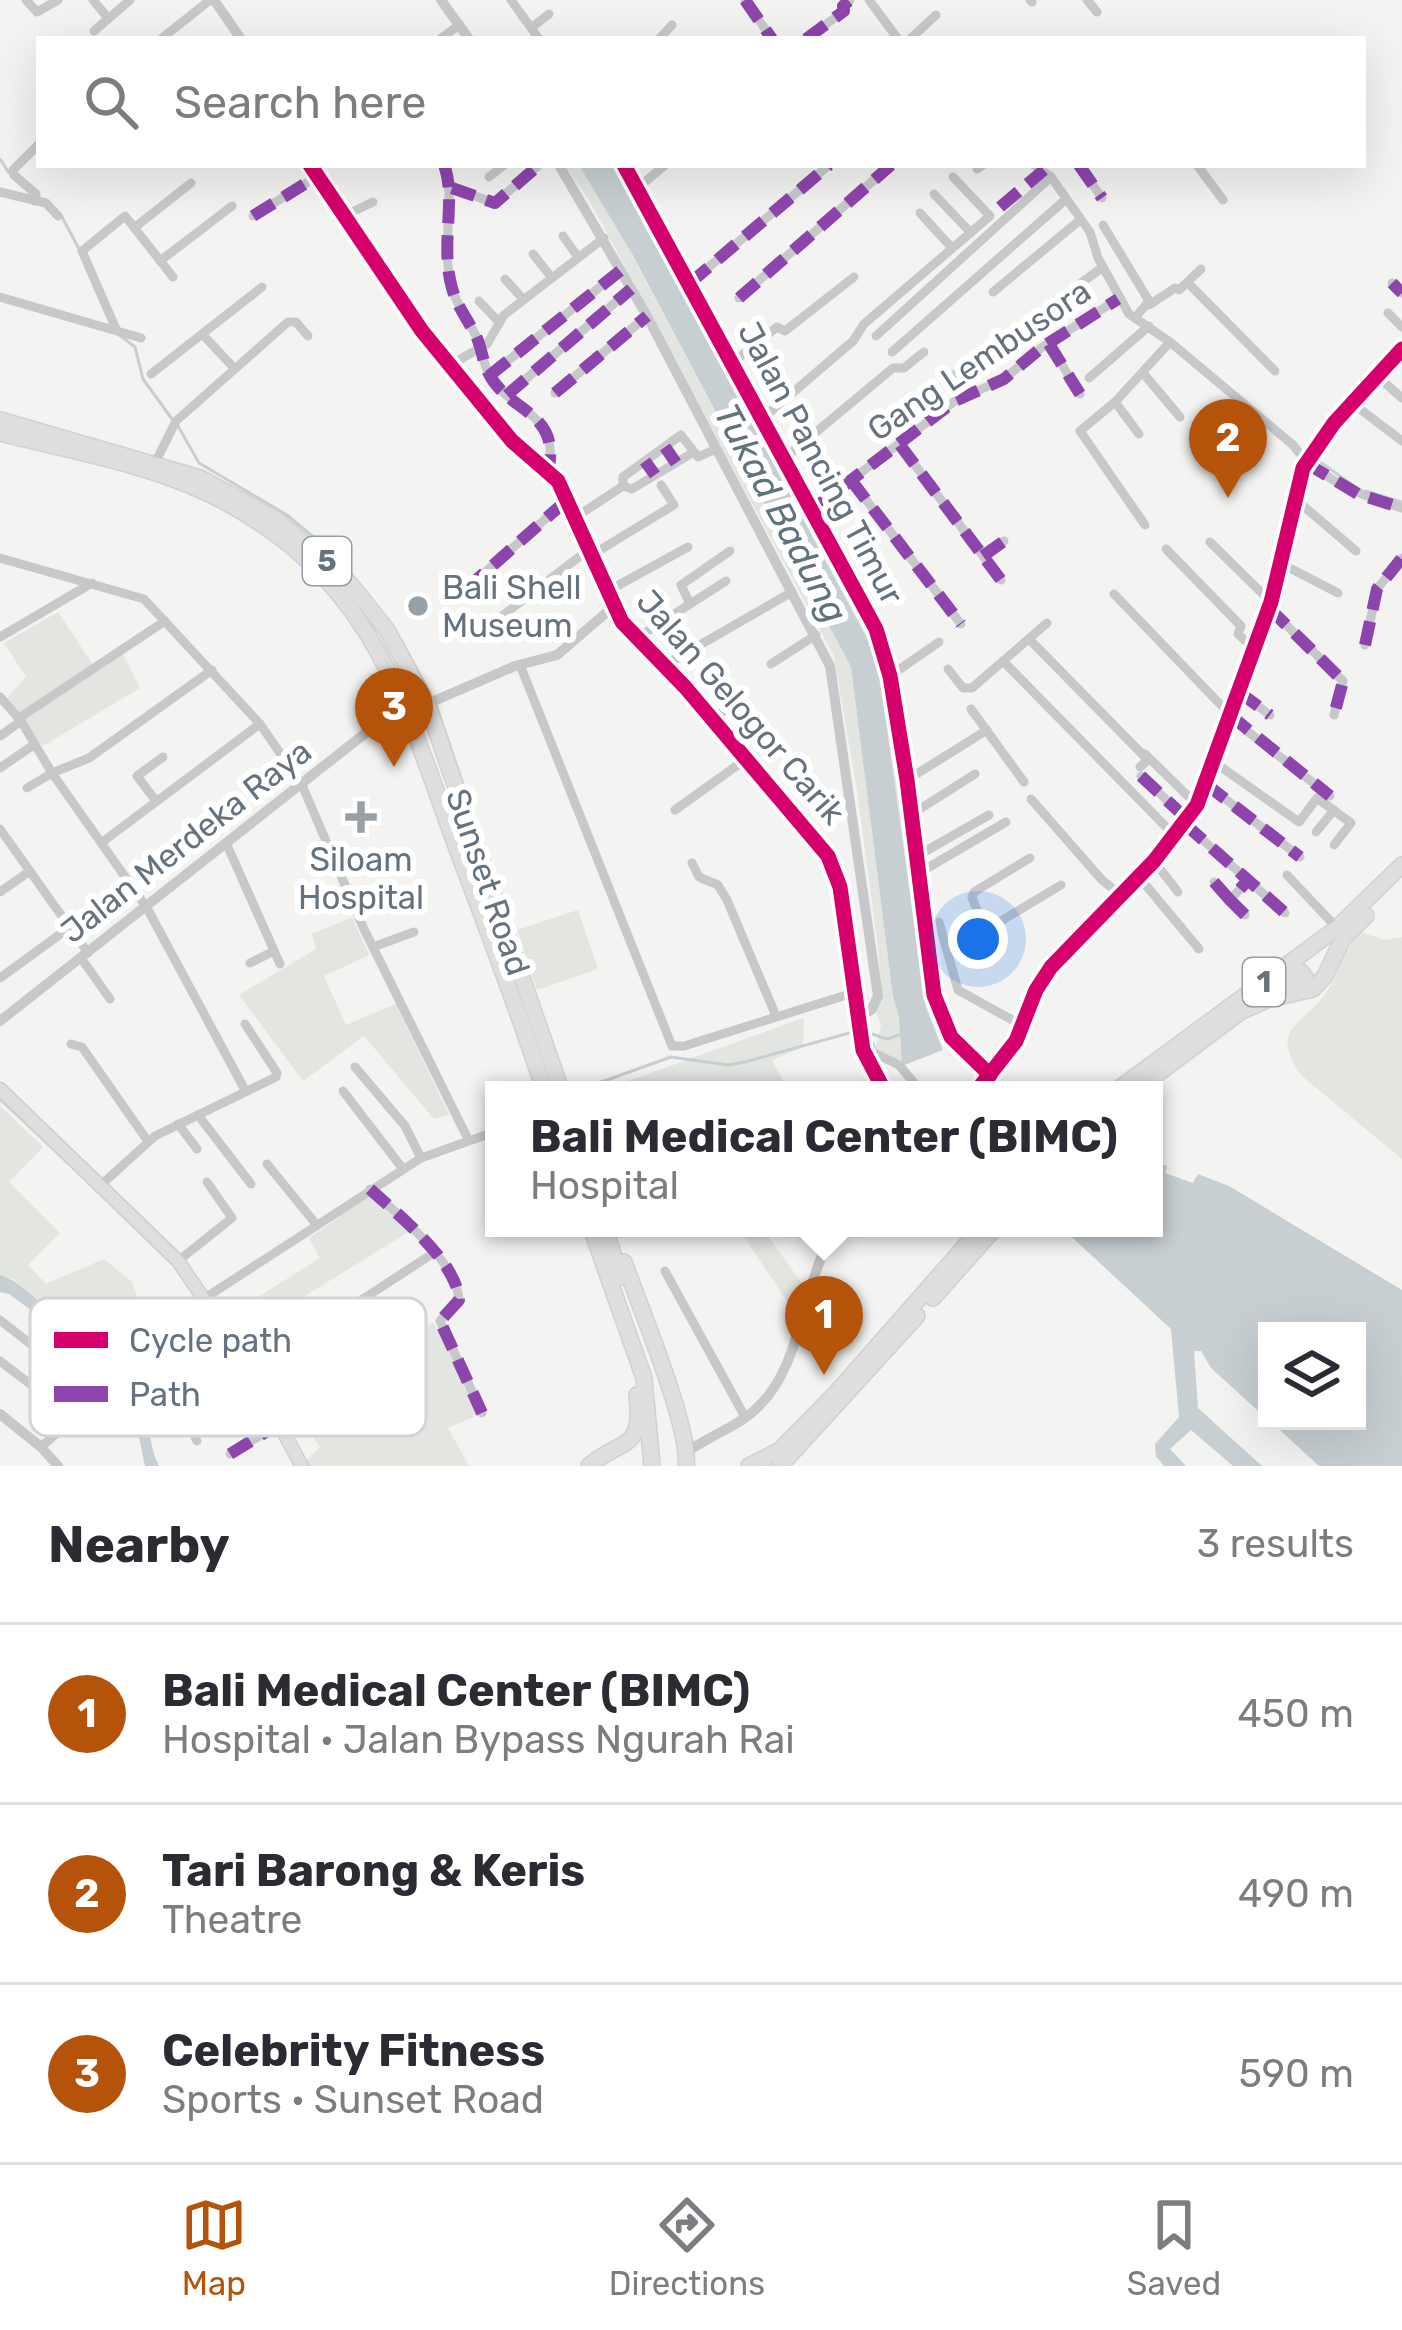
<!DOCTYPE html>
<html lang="en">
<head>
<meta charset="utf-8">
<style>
	body { margin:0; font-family:Rubik,sans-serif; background:#f2f2f3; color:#2b2b33 }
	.controls { position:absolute; right:36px; bottom:36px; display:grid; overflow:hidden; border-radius:0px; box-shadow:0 12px 48px #0002 }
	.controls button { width:108px; height:108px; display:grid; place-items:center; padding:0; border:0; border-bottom:3px solid #e1e1e2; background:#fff; color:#2b2b33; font:60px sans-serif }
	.you { position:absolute; left:978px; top:939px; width:42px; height:42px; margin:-30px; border:9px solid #fff; border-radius:50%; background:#1a73e8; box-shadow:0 0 0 18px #1a73e833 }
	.badge { display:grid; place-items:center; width:78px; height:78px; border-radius:50%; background:#b45309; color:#fff; font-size:39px; font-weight:700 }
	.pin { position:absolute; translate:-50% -99px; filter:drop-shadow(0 3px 6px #0008) }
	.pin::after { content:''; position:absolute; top:63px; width:42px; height:36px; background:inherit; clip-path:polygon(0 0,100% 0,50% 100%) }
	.popup { position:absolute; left:485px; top:1081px; width:678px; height:156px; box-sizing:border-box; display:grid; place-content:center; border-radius:0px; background:#fff; filter:drop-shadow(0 3px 9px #0005); font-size:39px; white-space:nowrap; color:#7c7c81 }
	.popup b { font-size:45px; color:#2b2b33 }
	.popup::after { content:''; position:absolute; left:50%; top:100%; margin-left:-24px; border:24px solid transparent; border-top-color:#fff }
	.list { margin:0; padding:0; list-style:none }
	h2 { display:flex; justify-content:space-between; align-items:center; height:156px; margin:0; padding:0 48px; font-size:51px }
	h2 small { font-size:39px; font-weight:400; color:#7c7c81 }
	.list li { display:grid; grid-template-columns:78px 1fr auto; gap:36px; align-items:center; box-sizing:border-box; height:180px; padding:0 48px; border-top:3px solid #e1e1e2 }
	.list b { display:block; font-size:45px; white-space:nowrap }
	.list p { margin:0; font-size:39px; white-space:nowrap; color:#7c7c81 }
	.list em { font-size:39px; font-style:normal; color:#7c7c81 }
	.icon { flex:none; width:66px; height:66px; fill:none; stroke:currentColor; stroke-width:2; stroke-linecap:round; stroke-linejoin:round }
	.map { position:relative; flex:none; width:1402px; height:1466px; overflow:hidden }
	.search { position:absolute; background:#fff; box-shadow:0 12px 48px #0002; left:36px; right:36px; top:36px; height:132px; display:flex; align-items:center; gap:30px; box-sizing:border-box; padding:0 42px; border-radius:0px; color:#7c7c81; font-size:45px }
	.sheet { height:696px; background:#fff }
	nav { display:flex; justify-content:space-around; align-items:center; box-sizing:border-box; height:168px; border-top:3px solid #e1e1e2; background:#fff; font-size:33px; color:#7c7c81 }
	nav a { display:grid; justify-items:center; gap:6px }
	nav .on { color:#b45309 }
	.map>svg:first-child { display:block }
	.green { fill:#e2e5e0 }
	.water { fill:#c8cfd2 }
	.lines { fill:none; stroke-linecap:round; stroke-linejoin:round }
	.stream { stroke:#c8cfd2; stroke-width:3 }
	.secondary-casing { stroke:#cfcfcf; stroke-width:15 }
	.trunk-casing { stroke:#d0d1d1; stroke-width:18 }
	.minor { stroke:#c7c8c9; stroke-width:9 }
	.tertiary { stroke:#c7c8c9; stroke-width:10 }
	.secondary { stroke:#dddedd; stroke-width:12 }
	.trunk { stroke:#dddedd; stroke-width:15 }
	.quiet { stroke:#8e44ad; stroke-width:12; stroke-dasharray:24 12; stroke-linecap:butt }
	.cycleway-casing { stroke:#fff; stroke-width:22 }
	.cycleway { stroke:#d6006c; stroke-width:15 }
	.poi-dot { fill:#97a0a6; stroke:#fff; stroke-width:4.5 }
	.labels { text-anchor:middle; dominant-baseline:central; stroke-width:12; stroke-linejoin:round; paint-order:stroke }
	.shield { fill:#fff; stroke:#949da5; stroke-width:3 }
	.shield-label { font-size:30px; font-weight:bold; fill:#66737e }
	.street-label { font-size:33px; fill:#66737e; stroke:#fff }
	.poi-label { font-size:33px; fill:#66737e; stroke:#fff; text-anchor:start }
	.water-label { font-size:36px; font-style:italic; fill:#62747b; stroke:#fff }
	.key { fill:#fff; stroke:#d1d5d8; stroke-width:3 }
	.key-label { font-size:33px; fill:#66737e }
</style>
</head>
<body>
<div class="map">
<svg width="1402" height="1466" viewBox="0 0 1402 1466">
	<rect width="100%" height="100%" fill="#f3f3f1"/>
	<g class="green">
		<path d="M565 165H579L601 197 851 667 893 997 899 1017 902 1066 875 1051 881 1025 875 1010 882 1000 878 947 857 791 834 656 589 200Z"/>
		<path d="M612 165H621L863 610 882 655 946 1034 938 1036 926 1008 877 657Z"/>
		<path d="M58 612 95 668 121 650 140 688 43 746 7 698 26 677 4 643Z"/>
		<path d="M578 910 598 969 537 990 517 930Z"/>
		<path d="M352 917 369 955 324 976 346 1025 396 1004 449 1115 434 1119 364 1036 303 1081 239 995 316 949 312 934Z"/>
		<path d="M1361 932 1384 940 1402 937V1159L1302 1076C1266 1026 1306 1025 1328 990 1341 970 1343 948 1361 932Z"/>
		<path d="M804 1018 803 1047 772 1060 788 1090H603Z"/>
		<path d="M0 1106 43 1147 9 1182 60 1233 28 1265 46 1284 104 1259 132 1282 140 1304 122 1337 60 1317 13 1279 0 1275Z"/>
		<path d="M369 1196 410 1231 237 1338 225 1318 320 1258 309 1238Z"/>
		<path d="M738 1228H762L801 1282 793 1310Z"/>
		<path d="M433 1322 482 1413 448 1428 469 1466H309L306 1461 320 1447 291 1402Z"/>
	</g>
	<g class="water">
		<path d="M579 165H612L615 169 877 657 926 1008 943 1050 902 1066 899 1017 893 997 851 667 632 254Z"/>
		<path d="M1154 1161 1167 1166 1165 1173 1193 1183 1198 1174 1229 1186 1402 1290V1466H1319L1270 1421H1357V1331H1267V1419L1211 1368 1201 1351H1194L1198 1408 1262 1466H1233L1191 1430 1170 1449 1186 1466H1164L1156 1456 1155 1444 1179 1417 1171 1329 1062 1228H1154Z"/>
		<path d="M0 1275C24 1282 39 1306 62 1317 80 1325 109 1326 124 1340 152 1367 141 1431 159 1466H145L122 1356 73 1341 9 1294 0 1292Z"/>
	</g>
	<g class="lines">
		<g class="stream">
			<path d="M0 159 9 173"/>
			<path d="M61 215 79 249"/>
			<path d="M118 334 135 347 143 379 172 419"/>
			<path d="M178 426 199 463 287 515 336 556 357 581"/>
			<path d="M1316 459 1357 488"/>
			<path d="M1366 491 1402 502"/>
			<path d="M402 642 426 686"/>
			<path d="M436 705 538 1003"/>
			<path d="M863 1031 887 1039 905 1033"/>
			<path d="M579 1090 671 1057 728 1065 745 1062 853 1032"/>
			<path d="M0 1099 69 1164"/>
		</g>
		<defs>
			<path id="secondary" d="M0 1089 178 1261 236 1346 302 1466"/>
			<g id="trunk">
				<path d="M0 420 200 478 277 520 352 586 387 630 427 704 561 1090"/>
				<path d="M0 433C75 452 158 465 227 503 376 585 403 702 457 849 487 929 518 1009 544 1090"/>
				<path d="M1281 977 1300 971 1305 977 1301 985 1287 993"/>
				<path d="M1117 1090 1337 928 1402 865"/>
				<path d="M1136 1090 1240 1012 1269 999 1313 989 1325 976 1343 938 1366 916"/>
				<path d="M591 1228 644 1378 652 1466"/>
				<path d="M605 1228 620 1277"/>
				<path d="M624 1262C639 1305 691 1428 686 1466"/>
				<path d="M933 1298 995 1228"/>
				<path d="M589 1466C620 1438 644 1453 637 1395"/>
				<path d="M749 1466 780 1450 837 1392 981 1228"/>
				<path d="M780 1466 917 1316"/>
			</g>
		</defs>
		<use href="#secondary" class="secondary-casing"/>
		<use href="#trunk" class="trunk-casing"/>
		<g class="minor">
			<path d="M26 0 37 12 58 0"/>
			<path d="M93 0 108 18"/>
			<path d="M511 0 539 39"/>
			<path d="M745 0 772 39"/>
			<path d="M869 0 898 39"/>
			<path d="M1030 0 1032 2"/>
			<path d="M1087 0 1097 12"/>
			<path d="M531 28 549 14"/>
			<path d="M94 31 130 0"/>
			<path d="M161 39 210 0"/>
			<path d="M440 39 459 25"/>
			<path d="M659 39 672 25"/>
			<path d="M806 39 844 11 843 6 850 0"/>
			<path d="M910 39 936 15"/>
			<path d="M448 165 445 168C456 200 440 247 452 288 457 307 469 321 477 338 482 350 483 363 489 374 509 413 562 411 548 472"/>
			<path d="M624 165 876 629 890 676 907 780 934 995 951 1037 990 1075"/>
			<path d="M1034 165 1051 177 1090 232 1098 258 1129 314 1170 342 1293 445C1318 479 1362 496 1402 508"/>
			<path d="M1079 165 1102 198"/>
			<path d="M1197 165 1223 200"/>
			<path d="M977 169 983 165"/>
			<path d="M489 177 504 165"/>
			<path d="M639 187 665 165"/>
			<path d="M452 188 495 203 539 165"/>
			<path d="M0 192 46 203 58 216"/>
			<path d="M934 194 971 233"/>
			<path d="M35 201 36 194 14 175 13 170 39 144"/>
			<path d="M920 213 952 248"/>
			<path d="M253 216 316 177"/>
			<path d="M342 217 373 202"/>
			<path d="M1103 225 1149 301 1135 318"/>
			<path d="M134 228 191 183"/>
			<path d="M563 236 578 257"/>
			<path d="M533 254 552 278"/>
			<path d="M160 261 232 206"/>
			<path d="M505 279 523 299"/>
			<path d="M690 283 829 165"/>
			<path d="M1188 283 1275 371"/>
			<path d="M1392 283 1402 293"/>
			<path d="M993 292 1080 220"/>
			<path d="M0 297 141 338"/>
			<path d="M739 298 891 165"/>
			<path d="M479 301 499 322"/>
			<path d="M1149 305 1175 288 1179 290 1201 269"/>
			<path d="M1388 313 1402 327"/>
			<path d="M116 329 82 251 125 216 173 277"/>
			<path d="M203 335 234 368"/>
			<path d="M876 336 1051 177"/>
			<path d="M1049 344 1080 394"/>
			<path d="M892 352 1065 200"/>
			<path d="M732 363 777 327 785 331 854 277"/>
			<path d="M450 365 487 344 504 315 604 238"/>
			<path d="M1143 373 1180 417"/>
			<path d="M151 374 262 287"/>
			<path d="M489 376 621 270"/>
			<path d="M1377 376 1402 398"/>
			<path d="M1089 378 1149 326"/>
			<path d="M945 382 1103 267"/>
			<path d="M555 393 647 316"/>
			<path d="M507 395 631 289"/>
			<path d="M1115 402 1139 434"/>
			<path d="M1352 403 1402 441"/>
			<path d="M763 418 853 341 864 324 990 216 953 177"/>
			<path d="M900 445 1001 580"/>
			<path d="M785 458 893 368H904L924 352"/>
			<path d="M155 463 176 421 288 322H296L308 336"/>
			<path d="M851 480 961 624"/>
			<path d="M623 486 632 489 694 452"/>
			<path d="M1294 498 1356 551"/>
			<path d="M813 509 955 401 1004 379 1041 348 1118 299"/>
			<path d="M576 517 623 486V477L681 435 698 457 714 450"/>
			<path d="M1145 525 1080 431 1115 402 1170 342"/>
			<path d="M1210 542 1271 602"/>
			<path d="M1166 549 1241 626 1238 634 1254 649"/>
			<path d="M590 556 674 505 661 485"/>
			<path d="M983 556 1004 541"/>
			<path d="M0 558 144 599 260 724 302 785 363 927 468 1139"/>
			<path d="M1280 563 1338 593"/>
			<path d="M466 589 568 499"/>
			<path d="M606 592 688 547"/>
			<path d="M1114 594 1242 727 1330 796"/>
			<path d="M690 604 681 585 730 551"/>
			<path d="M1269 608 1343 681 1334 715"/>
			<path d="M476 636 588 550"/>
			<path d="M640 636 726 581"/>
			<path d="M0 637 92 583"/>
			<path d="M1029 639 1148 760 1140 767"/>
			<path d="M1365 645 1377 589 1402 558"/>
			<path d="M1003 661 1175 836"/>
			<path d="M771 664 816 635"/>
			<path d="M520 665 672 1046H684L856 992"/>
			<path d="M665 665 792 592"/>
			<path d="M948 669 963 688H972L1047 623"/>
			<path d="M890 676 939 642"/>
			<path d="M1239 692 1270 715"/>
			<path d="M0 697 21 721 52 773 147 908 245 1090"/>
			<path d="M971 709 1024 782"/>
			<path d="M19 718 165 621"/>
			<path d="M712 719 742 698"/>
			<path d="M0 736 21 721"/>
			<path d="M1145 754 1197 805"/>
			<path d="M1214 762 1299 822 1317 798 1351 823 1334 845"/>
			<path d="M0 768 35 744"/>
			<path d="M1141 776 1188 820"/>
			<path d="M907 780 987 730"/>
			<path d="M1206 784 1300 857"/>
			<path d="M27 788 52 773 89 758 212 670"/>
			<path d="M1031 799 1102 880 1121 895"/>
			<path d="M156 801 137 776 163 757"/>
			<path d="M675 810 746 759"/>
			<path d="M912 814 975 774"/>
			<path d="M1185 824 1285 913"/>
			<path d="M0 829 88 953"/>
			<path d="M1316 832 1334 810"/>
			<path d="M101 843 260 724"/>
			<path d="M227 845 280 964"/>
			<path d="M917 856 989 815"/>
			<path d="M1154 861 1178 892"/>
			<path d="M692 863 699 877 718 885 727 900 776 1016"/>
			<path d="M919 873 1006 822"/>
			<path d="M1287 875 1337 928"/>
			<path d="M1139 877 1199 949"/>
			<path d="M1214 882 1230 900"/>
			<path d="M0 892 30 871"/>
			<path d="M1245 915 1230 900 1248 880"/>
			<path d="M939 922 958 990 1023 1026"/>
			<path d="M986 930 972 898 974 892 1030 858"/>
			<path d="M947 946 986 930 1061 885"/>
			<path d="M373 947 414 932"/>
			<path d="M81 958 110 999"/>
			<path d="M250 963 274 951"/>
			<path d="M0 978 70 927"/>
			<path d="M71 1044 82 1047 147 1140"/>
			<path d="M870 1044 872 1052 899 1065 920 1090"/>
			<path d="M355 1067 405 1126 421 1158"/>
			<path d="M343 1091 403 1169"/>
			<path d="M198 1115 251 1184"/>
			<path d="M178 1124 197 1149"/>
			<path d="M267 1164 316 1224"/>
			<path d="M102 1184 155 1136 276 1077 277 1073 245 1024"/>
			<path d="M370 1189C397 1214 457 1261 459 1300L440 1321 482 1413"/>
			<path d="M178 1261 232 1218 207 1182"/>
			<path d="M665 1271 745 1417"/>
			<path d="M205 1298 421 1158 494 1132"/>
			<path d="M0 1320 98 1397 41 1447"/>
			<path d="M0 1361 75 1418"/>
			<path d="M251 1372 429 1256"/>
			<path d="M197 1441 177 1399 246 1362"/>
			<path d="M230 1454 279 1424"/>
		</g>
		<g class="tertiary">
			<path d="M214 0 241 39"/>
			<path d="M441 0 469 39"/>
			<path d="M310 165 422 331 512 441 558 481 622 622 685 687 828 856 840 887 863 1050 884 1090"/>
			<path d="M559 165 647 316 830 666 878 996 872 1009 860 1017"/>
			<path d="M427 704 515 666 557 655 613 607"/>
			<path d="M0 1021 405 702"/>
			<path d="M977 1090 1016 1041 1036 990 1051 967 1154 861 1197 805 1271 602 1303 468 1334 423 1402 349"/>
			<path d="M0 1414 41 1447 58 1466"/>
			<path d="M687 1452C710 1435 738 1427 758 1407 803 1365 802 1281 836 1228"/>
		</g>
		<use href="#secondary" class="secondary"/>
		<use href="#trunk" class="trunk"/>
		<g class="quiet">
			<path d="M745 0 772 39"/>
			<path d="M806 39 844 11 843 6 850 0"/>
			<path d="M448 165 445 168C456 200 440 247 452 288 457 307 469 321 477 338 482 350 483 363 489 374 509 413 562 411 548 472"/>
			<path d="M1079 165 1102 198"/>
			<path d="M452 188 495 203 539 165"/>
			<path d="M1000 207 1044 170"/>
			<path d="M253 216 316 177"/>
			<path d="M690 283 829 165"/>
			<path d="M1392 283 1402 293"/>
			<path d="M739 298 891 165"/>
			<path d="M1049 344 1080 394"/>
			<path d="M489 376 621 270"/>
			<path d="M555 393 647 316"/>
			<path d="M507 395 631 289"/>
			<path d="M900 445 1001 580"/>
			<path d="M665 447 676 463"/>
			<path d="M645 461 655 475"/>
			<path d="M1306 463 1358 494 1402 508"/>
			<path d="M851 480 961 624"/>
			<path d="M813 509 955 401 1004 379 1041 348 1118 299"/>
			<path d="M983 556 1004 541"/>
			<path d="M466 589 568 499"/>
			<path d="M1269 608 1343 681 1334 715"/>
			<path d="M1365 645 1377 589 1402 558"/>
			<path d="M1239 692 1270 715"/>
			<path d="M1230 715 1330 796"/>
			<path d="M1141 776 1188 820"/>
			<path d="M1206 784 1300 857"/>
			<path d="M1185 824 1285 913"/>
			<path d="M1214 882 1230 900"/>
			<path d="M1245 915 1230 900 1248 880"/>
			<path d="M370 1189C397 1214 457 1261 459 1300L440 1321 482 1413"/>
			<path d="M230 1454 279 1424"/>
		</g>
		<defs>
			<g id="cycleway">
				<path d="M310 165 422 331 512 441 558 481 622 622 685 687 828 856 840 887 863 1050 884 1090"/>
				<path d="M624 165 876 629 890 676 907 780 934 995 951 1037 990 1075"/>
				<path d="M979 1088 1016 1041 1036 990 1051 967 1154 861 1197 805 1271 602 1303 468 1334 423 1402 349"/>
			</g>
		</defs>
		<use href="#cycleway" class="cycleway-casing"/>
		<use href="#cycleway" class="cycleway"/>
	</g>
	<g class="poi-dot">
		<circle cx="418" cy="606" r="12"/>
		<path d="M355 799h12v12h12v12h-12v12h-12v-12h-12v-12h12z"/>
	</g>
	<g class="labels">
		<g class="shield">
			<rect x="303" y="537" width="48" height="48" rx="9"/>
			<rect x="1243" y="958" width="42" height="48" rx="9"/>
		</g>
		<g class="shield-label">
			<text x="327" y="561">5</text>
			<text x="1264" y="982">1</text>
		</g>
		<g class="street-label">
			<text transform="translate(979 360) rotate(-34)">Gang Lembusora</text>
			<text transform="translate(821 463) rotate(62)">Jalan Pancing Timur</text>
			<text transform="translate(741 707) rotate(49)">Jalan Gelogor Carik</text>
			<text transform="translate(186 841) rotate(-38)">Jalan Merdeka Raya</text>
			<text transform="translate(488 882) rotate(71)">Sunset Road</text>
		</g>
		<g class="poi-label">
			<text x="442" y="587">Bali Shell<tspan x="442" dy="38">Museum</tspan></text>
			<text x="361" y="859" text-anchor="middle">Siloam<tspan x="361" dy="38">Hospital</tspan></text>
		</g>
		<g class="water-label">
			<text transform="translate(781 513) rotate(62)">Tukad Badung</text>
		</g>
	</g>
	<rect x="30" y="1298" width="396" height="138" rx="18" class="key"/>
	<rect x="54" y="1332" width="54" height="16" fill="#d6006c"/>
	<rect x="54" y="1386" width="54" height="16" fill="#8e44ad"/>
	<g class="key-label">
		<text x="129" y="1352">Cycle path</text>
		<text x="129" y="1406">Path</text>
	</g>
</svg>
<div class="controls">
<button><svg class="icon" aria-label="layers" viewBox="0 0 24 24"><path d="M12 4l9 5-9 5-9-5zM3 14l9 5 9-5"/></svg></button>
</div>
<div class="you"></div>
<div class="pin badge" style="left:824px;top:1375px">1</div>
<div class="popup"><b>Bali Medical Center (BIMC)</b>Hospital</div>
<div class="pin badge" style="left:1228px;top:498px">2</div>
<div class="pin badge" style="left:394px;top:767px">3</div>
<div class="search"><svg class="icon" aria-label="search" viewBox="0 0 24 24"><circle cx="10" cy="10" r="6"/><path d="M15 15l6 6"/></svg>Search here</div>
</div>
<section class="sheet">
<h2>Nearby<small>3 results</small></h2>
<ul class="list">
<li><span class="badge">1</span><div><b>Bali Medical Center (BIMC)</b><p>Hospital · Jalan Bypass Ngurah Rai</p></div><em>450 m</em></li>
<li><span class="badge">2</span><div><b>Tari Barong &amp; Keris</b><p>Theatre</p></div><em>490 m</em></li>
<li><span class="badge">3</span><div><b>Celebrity Fitness</b><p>Sports · Sunset Road</p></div><em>590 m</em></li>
</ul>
</section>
<nav>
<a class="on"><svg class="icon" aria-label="map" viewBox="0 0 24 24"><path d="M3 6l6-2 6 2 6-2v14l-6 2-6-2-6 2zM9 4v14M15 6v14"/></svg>Map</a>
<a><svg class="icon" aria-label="directions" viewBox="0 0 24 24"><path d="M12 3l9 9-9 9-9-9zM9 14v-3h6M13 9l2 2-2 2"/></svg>Directions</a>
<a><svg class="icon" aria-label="saved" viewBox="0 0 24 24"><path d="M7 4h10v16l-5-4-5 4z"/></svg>Saved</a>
</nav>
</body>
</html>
